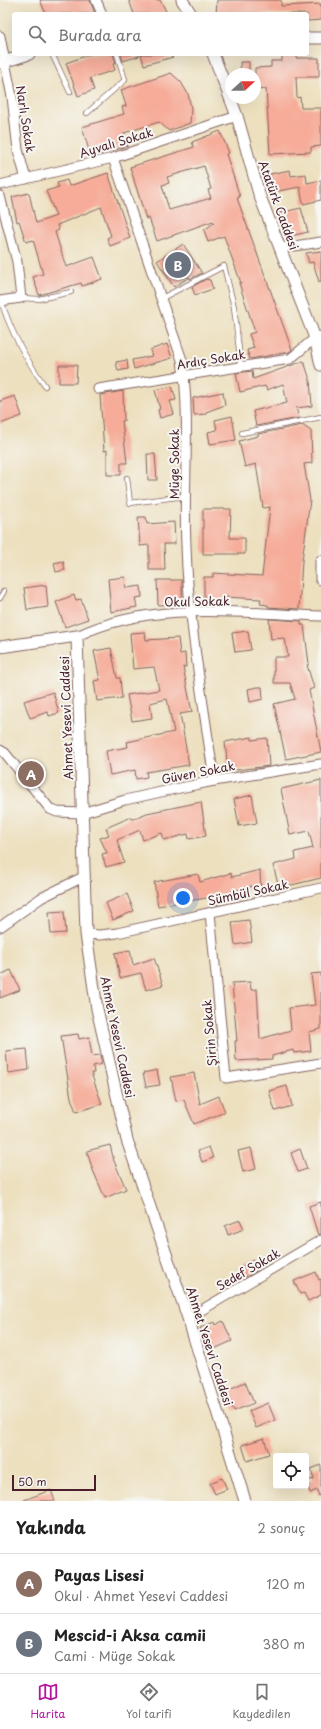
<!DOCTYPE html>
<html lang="tr">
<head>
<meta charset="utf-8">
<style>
	body { margin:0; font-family:"Playpen Sans",sans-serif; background:#f2f2f2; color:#222 }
	.controls { position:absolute; right:12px; bottom:12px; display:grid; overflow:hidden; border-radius:4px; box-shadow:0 4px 16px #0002 }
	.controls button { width:36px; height:36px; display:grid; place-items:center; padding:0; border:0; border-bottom:1px solid #e0e0e0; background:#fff; color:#222; font:20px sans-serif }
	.compass { position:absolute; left:225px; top:68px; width:36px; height:36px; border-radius:50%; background:#fff; box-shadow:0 4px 16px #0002; rotate:69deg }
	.scale { position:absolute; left:12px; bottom:10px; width:84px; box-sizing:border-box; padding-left:4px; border:2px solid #4a1f2b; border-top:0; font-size:11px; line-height:14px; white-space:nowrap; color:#4a1f2b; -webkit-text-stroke:3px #f6f6f2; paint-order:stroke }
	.you { position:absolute; left:183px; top:898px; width:14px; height:14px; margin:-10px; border:3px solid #fff; border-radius:50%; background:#1a73e8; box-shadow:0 0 0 6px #1a73e833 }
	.badge { display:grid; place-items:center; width:26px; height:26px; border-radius:50%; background:#b5179e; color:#fff; font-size:13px; font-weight:700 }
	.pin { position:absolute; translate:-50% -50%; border:2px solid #fff; box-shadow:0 1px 4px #0006 }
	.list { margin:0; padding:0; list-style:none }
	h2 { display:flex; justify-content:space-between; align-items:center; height:52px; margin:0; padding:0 16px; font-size:17px }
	h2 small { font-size:13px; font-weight:400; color:#767676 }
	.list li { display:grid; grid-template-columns:26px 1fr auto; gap:12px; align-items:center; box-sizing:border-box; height:60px; padding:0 16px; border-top:1px solid #e0e0e0 }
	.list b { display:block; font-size:15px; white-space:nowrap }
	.list p { margin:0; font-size:13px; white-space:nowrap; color:#767676 }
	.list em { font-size:13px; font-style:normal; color:#767676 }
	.icon { flex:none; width:22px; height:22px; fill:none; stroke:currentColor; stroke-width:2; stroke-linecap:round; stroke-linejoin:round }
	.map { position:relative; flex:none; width:321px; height:1501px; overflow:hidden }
	.search { position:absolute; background:#fff; box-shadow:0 4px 16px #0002; left:12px; right:12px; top:12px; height:44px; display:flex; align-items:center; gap:10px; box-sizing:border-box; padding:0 14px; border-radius:4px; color:#767676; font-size:15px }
	.sheet { height:172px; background:#fff }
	nav { display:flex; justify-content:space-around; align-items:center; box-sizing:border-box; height:56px; border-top:1px solid #e0e0e0; background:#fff; font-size:11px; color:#767676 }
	nav a { display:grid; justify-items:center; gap:2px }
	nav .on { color:#b5179e }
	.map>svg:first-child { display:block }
	.building { fill:#f6ac98; fill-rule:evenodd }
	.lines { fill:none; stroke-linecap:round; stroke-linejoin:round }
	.service-casing { stroke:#83635f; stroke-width:6 }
	.minor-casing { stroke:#83635f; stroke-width:11 }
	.tertiary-casing { stroke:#83635f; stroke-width:13 }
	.service { stroke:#fff; stroke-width:4.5 }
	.minor { stroke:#fff; stroke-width:9 }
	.tertiary { stroke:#fff; stroke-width:11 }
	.labels { text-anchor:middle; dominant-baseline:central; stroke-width:4; stroke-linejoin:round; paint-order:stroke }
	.street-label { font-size:12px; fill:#4a1f2b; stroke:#f6f6f2 }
</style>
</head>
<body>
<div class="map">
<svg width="321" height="1501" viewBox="0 0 321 1501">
	<rect width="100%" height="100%" fill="#f6f6f2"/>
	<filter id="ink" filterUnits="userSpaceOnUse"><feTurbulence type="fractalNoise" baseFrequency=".025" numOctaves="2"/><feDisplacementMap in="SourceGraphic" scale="8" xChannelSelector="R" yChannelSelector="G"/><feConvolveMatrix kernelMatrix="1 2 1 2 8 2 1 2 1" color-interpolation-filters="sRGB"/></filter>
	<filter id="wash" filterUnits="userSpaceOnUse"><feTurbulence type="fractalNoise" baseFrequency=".012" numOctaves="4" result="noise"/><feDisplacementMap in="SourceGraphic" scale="16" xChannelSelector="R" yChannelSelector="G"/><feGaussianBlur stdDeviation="0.9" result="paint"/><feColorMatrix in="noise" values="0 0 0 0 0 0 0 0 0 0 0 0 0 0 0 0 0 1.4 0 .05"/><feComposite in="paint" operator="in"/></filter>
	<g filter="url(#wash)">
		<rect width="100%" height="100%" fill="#ede0bf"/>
		<g id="blocks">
			<g class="building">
				<path d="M40 0H90L95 14H46Z"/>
				<path d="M129 0H160L166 11 158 14H134Z"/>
				<path d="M217 0H281V6L321 4V20L307 21V14H216Z"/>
				<path d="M91 54H113L116 63 113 64 115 70 90 78 94 90 78 96 66 63Z"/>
				<path d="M121 54H139V56L123 61Z"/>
				<path d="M141 54H172L173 57 144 65Z"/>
				<path d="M282 55H296V58H319V77H296L297 98 300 97 301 108H321V146L311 147V152L270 154 266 89 255 90V68L271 67V61H282Z"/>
				<path d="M240 62H249V74H241Z"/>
				<path d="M171 73 181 82 188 94 191 108 190 123 169 131 159 122 124 133 128 146 91 157 82 127 124 114 122 107 126 106 121 90Z"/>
				<path d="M220 131 229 153 226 154 240 197 237 198 292 350 289 352 250 359 247 350 254 348 249 334 255 332 239 283H241L224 236 208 242 204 230 214 223 213 221 157 241 149 218 146 219 130 167 194 147 192 142ZM204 166 211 189 208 190 211 198 169 210 162 185 169 183 167 177Z"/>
				<path d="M290 170 291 176 306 174 307 183 321 180V200L303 204 300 187 273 192 270 174Z"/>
				<path d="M108 173 130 238 110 246 107 238 111 236 101 207 57 225 59 230 55 232 66 267 94 257 102 279 82 286 81 283 39 295 33 277 43 274 33 240 26 242 19 221 17 222 12 197 29 193 36 223 56 216 46 191 59 187 57 183 67 180 69 186Z"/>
				<path d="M301 208 308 232 286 237 279 213Z"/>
				<path d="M183 244 202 273 190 279 189 277 174 287 157 261Z"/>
				<path d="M321 251V282H319L313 262 309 263 306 253Z"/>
				<path d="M206 279 210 280 213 289 195 295 192 287Z"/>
				<path d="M167 344 172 358 134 369 132 360 152 356 150 350Z"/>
				<path d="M127 360 128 369 118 371 116 362Z"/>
				<path d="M304 361 310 380 312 406 296 408 299 418 256 426 253 411 287 403 283 384 267 390 265 386 240 392 236 373 252 371 253 379Z"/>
				<path d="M59 365H77L76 383H59Z"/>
				<path d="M172 386 176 400 170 401 174 414 160 418 158 410 160 409 155 390Z"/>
				<path d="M123 391 124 421H122L127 463H121V475H107V450L104 451 100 395Z"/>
				<path d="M223 392 225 405 206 412V414L194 415 193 398Z"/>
				<path d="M15 396 22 416 0 424V401Z"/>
				<path d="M232 416 236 440 210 444 208 432 217 430 215 420Z"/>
				<path d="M302 425 311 431 312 463 304 464 310 500 302 561 299 609 268 607V605L260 604 261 599 225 597V601L204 600V577H213V573L262 576 270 507 263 508 256 464 245 467 239 441 258 436V434Z"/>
				<path d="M147 454H155L157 480H148Z"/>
				<path d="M203 509H231L230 538H245V554H203Z"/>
				<path d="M138 517H146L147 524 174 522 175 544H164L165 570H149V545L140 546Z"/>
				<path d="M63 561 65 570 56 572 54 563Z"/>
				<path d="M125 577 126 588 141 586 142 597 135 598 137 607 111 612 108 579Z"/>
				<path d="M157 580H182V604L158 605Z"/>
				<path d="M46 585 48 607 27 610 24 588Z"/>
				<path d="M74 595 76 600 81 599 88 619 65 627 56 602Z"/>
				<path d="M269 619 301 621V625H304L309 664 307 665 314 688 309 690 321 752 286 759 274 704 295 699 290 683H274V657H288L285 638 271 639Z"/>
				<path d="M248 631 251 650 235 652 232 633Z"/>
				<path d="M145 632 146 640 178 638 180 654 185 653 186 667H183L192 712 180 714 189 765 146 772 147 777 136 779 135 770 110 775 106 751 128 747 127 742 174 732 167 699 150 703 152 718 132 721 127 695 159 690 154 667 133 669 130 633Z"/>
				<path d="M111 648 117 678H120L122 698 97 701 94 681 100 680 94 651Z"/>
				<path d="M257 687H262L263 699 250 702 248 689Z"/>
				<path d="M53 692 59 713 49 716 48 712 30 718 24 701Z"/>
				<path d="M252 737V740L267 738 269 766 228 771 225 742Z"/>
				<path d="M321 780V878L279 888 273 865 296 859 295 852 313 848 309 831 290 835 281 789Z"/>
				<path d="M252 795 257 823 239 826 234 799Z"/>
				<path d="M201 802 206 836 189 839 188 834 164 840 162 833 143 840 140 830 117 840 124 862 106 867 102 854 107 853 100 838 109 835 106 828 131 817 132 819 147 813Z"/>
				<path d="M260 870 261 895 255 896 252 886 228 893 230 900 215 905 213 897 158 906 154 882 198 874 200 882 231 873 232 877Z"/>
				<path d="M127 894 134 911 113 920 106 903Z"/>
				<path d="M64 911 66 933 51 934 49 912Z"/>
				<path d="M249 920 252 942 235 945 232 922Z"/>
				<path d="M130 950 133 965 154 958 163 985 146 990 141 973 120 978 115 953Z"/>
				<path d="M11 970 20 990 0 998V975Z"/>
				<path d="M321 973V1029L309 1032 311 1051 294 1053 293 1050 272 1056V1059L236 1061 235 1041H237L232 983 250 982 251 990 257 989 260 1039 291 1030 289 1008 315 1005 311 974Z"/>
				<path d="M78 1034 79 1039 89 1037 92 1056 100 1055 102 1064 93 1066 94 1073H91L102 1104 76 1112 71 1098 61 1036Z"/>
				<path d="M27 1049 29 1070 8 1073 6 1051Z"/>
				<path d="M157 1070 160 1085 146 1087 143 1073Z"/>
				<path d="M194 1073 200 1104 219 1096 225 1112 194 1124 184 1100 176 1101 171 1077Z"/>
				<path d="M287 1086 292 1106 275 1111 269 1091Z"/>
				<path d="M110 1145 114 1161 126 1189 105 1198 92 1168 87 1151Z"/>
				<path d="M209 1147 213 1158 202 1162 198 1151Z"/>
				<path d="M251 1148 256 1169 243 1172 238 1151Z"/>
				<path d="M300 1149 307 1169 298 1172 291 1153Z"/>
				<path d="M321 1202V1234L318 1235 309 1206Z"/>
				<path d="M240 1220 244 1229 228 1235 225 1226Z"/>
				<path d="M253 1260 258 1270 244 1278 239 1268Z"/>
				<path d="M316 1272 319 1280 321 1279V1295L308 1301 304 1293 300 1294 294 1281Z"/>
				<path d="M223 1321 232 1341 214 1349 211 1341 207 1342 200 1328 214 1322 215 1325Z"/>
				<path d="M245 1382 254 1403 234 1411 225 1391Z"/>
				<path d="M268 1403 275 1420 256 1428 249 1411Z"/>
				<path d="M264 1438 269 1454 247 1461 242 1445Z"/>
				<path d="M321 1465V1495L319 1496 317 1490 310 1493 306 1481 314 1479 311 1469Z"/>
				<path d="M222 1478 227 1489 215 1494 210 1483Z"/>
				<path d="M51 1490 55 1501H24V1500Z"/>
			</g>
		</g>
	</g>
	<g filter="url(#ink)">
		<use href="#blocks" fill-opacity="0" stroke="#83635f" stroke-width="1"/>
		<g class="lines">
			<defs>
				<g id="service">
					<path d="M52 54 70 92"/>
					<path d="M87 113 125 80 117 54"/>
					<path d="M21 298 39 299 71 292"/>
					<path d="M160 299 224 266 234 307 241 366"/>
					<path d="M1 300C10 330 27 361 45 386"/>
					<path d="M242 433 321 417"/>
					<path d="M127 478 130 503 185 496"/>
					<path d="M0 598 4 591"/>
				</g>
				<g id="minor">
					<path d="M96 0 102 14"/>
					<path d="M0 36 12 97 18 150 26 179"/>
					<path d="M113 158 182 360C191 421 183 483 186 545 188 623 204 703 214 781"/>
					<path d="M0 185 113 158 237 116"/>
					<path d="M0 196 17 262 21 298 0 301"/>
					<path d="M281 248 321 242"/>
					<path d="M98 389 290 359 315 338 321 336"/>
					<path d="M77 636C152 600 240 613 321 616"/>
					<path d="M0 750 5 753 50 809 57 812 82 813 125 800 170 790 214 781 321 764"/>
					<path d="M210 913 226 1078 321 1063"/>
					<path d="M0 927 41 898 85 876"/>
					<path d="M86 934 100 935 117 933 321 888"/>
					<path d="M188 1318 321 1240"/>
				</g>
				<g id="tertiary">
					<path d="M182 0 191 14"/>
					<path d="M307 38H321"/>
					<path d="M213 54 237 116 259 194 315 338 321 365"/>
					<path d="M0 63 29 54"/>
					<path d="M321 561V579"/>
					<path d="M0 647 77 636 86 934 97 1009 127 1140 188 1318 245 1501"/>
				</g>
			</defs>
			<use href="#service" class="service-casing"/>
			<use href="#minor" class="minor-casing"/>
			<use href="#tertiary" class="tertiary-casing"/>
			<use href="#service" class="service"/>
			<use href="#minor" class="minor"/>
			<use href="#tertiary" class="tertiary"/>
		</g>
	</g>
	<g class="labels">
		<g class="street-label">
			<text transform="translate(26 119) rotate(81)">Narlı Sokak</text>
			<text transform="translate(116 142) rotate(-17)">Ayvalı Sokak</text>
			<text transform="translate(279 205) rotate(70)">Atatürk Caddesi</text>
			<text transform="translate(211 359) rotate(-9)">Ardıç Sokak</text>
			<text transform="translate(174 464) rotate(-90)">Müge Sokak</text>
			<text transform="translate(197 601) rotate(-1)">Okul Sokak</text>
			<text transform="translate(66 718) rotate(-92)">Ahmet Yesevi Caddesi</text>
			<text transform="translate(198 772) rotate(-11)">Güven Sokak</text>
			<text transform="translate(248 892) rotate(-12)">Sümbül Sokak</text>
			<text transform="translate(209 1033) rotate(-95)">Şirin Sokak</text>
			<text transform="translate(118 1037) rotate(78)">Ahmet Yesevi Caddesi</text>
			<text transform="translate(248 1269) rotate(-30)">Sedef Sokak</text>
			<text transform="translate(210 1346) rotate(72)">Ahmet Yesevi Caddesi</text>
		</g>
	</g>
</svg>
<div class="controls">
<button><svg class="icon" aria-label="locate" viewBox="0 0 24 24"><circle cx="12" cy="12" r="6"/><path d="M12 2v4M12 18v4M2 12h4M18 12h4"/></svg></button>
</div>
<svg class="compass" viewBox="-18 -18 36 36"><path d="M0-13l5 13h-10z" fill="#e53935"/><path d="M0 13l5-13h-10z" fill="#767676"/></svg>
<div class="scale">50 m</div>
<div class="you"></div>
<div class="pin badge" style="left:31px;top:774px;background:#8d6e63">A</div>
<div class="pin badge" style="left:178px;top:265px;background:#6b7280">B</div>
<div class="search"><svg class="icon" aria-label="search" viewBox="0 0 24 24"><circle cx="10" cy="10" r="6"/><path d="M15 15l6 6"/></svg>Burada ara</div>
</div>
<section class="sheet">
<h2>Yakında<small>2 sonuç</small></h2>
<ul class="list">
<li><span class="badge" style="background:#8d6e63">A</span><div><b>Payas Lisesi</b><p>Okul · Ahmet Yesevi Caddesi</p></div><em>120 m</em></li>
<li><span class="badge" style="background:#6b7280">B</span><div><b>Mescid-i Aksa camii</b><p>Cami · Müge Sokak</p></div><em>380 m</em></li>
</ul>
</section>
<nav>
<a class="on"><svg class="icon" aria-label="map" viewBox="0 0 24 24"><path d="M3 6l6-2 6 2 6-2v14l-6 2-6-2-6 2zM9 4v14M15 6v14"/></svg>Harita</a>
<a><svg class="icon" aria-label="directions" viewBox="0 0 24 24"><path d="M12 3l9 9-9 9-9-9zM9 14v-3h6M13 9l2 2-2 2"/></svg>Yol tarifi</a>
<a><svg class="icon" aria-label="saved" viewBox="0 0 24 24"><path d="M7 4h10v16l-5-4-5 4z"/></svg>Kaydedilen</a>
</nav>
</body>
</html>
